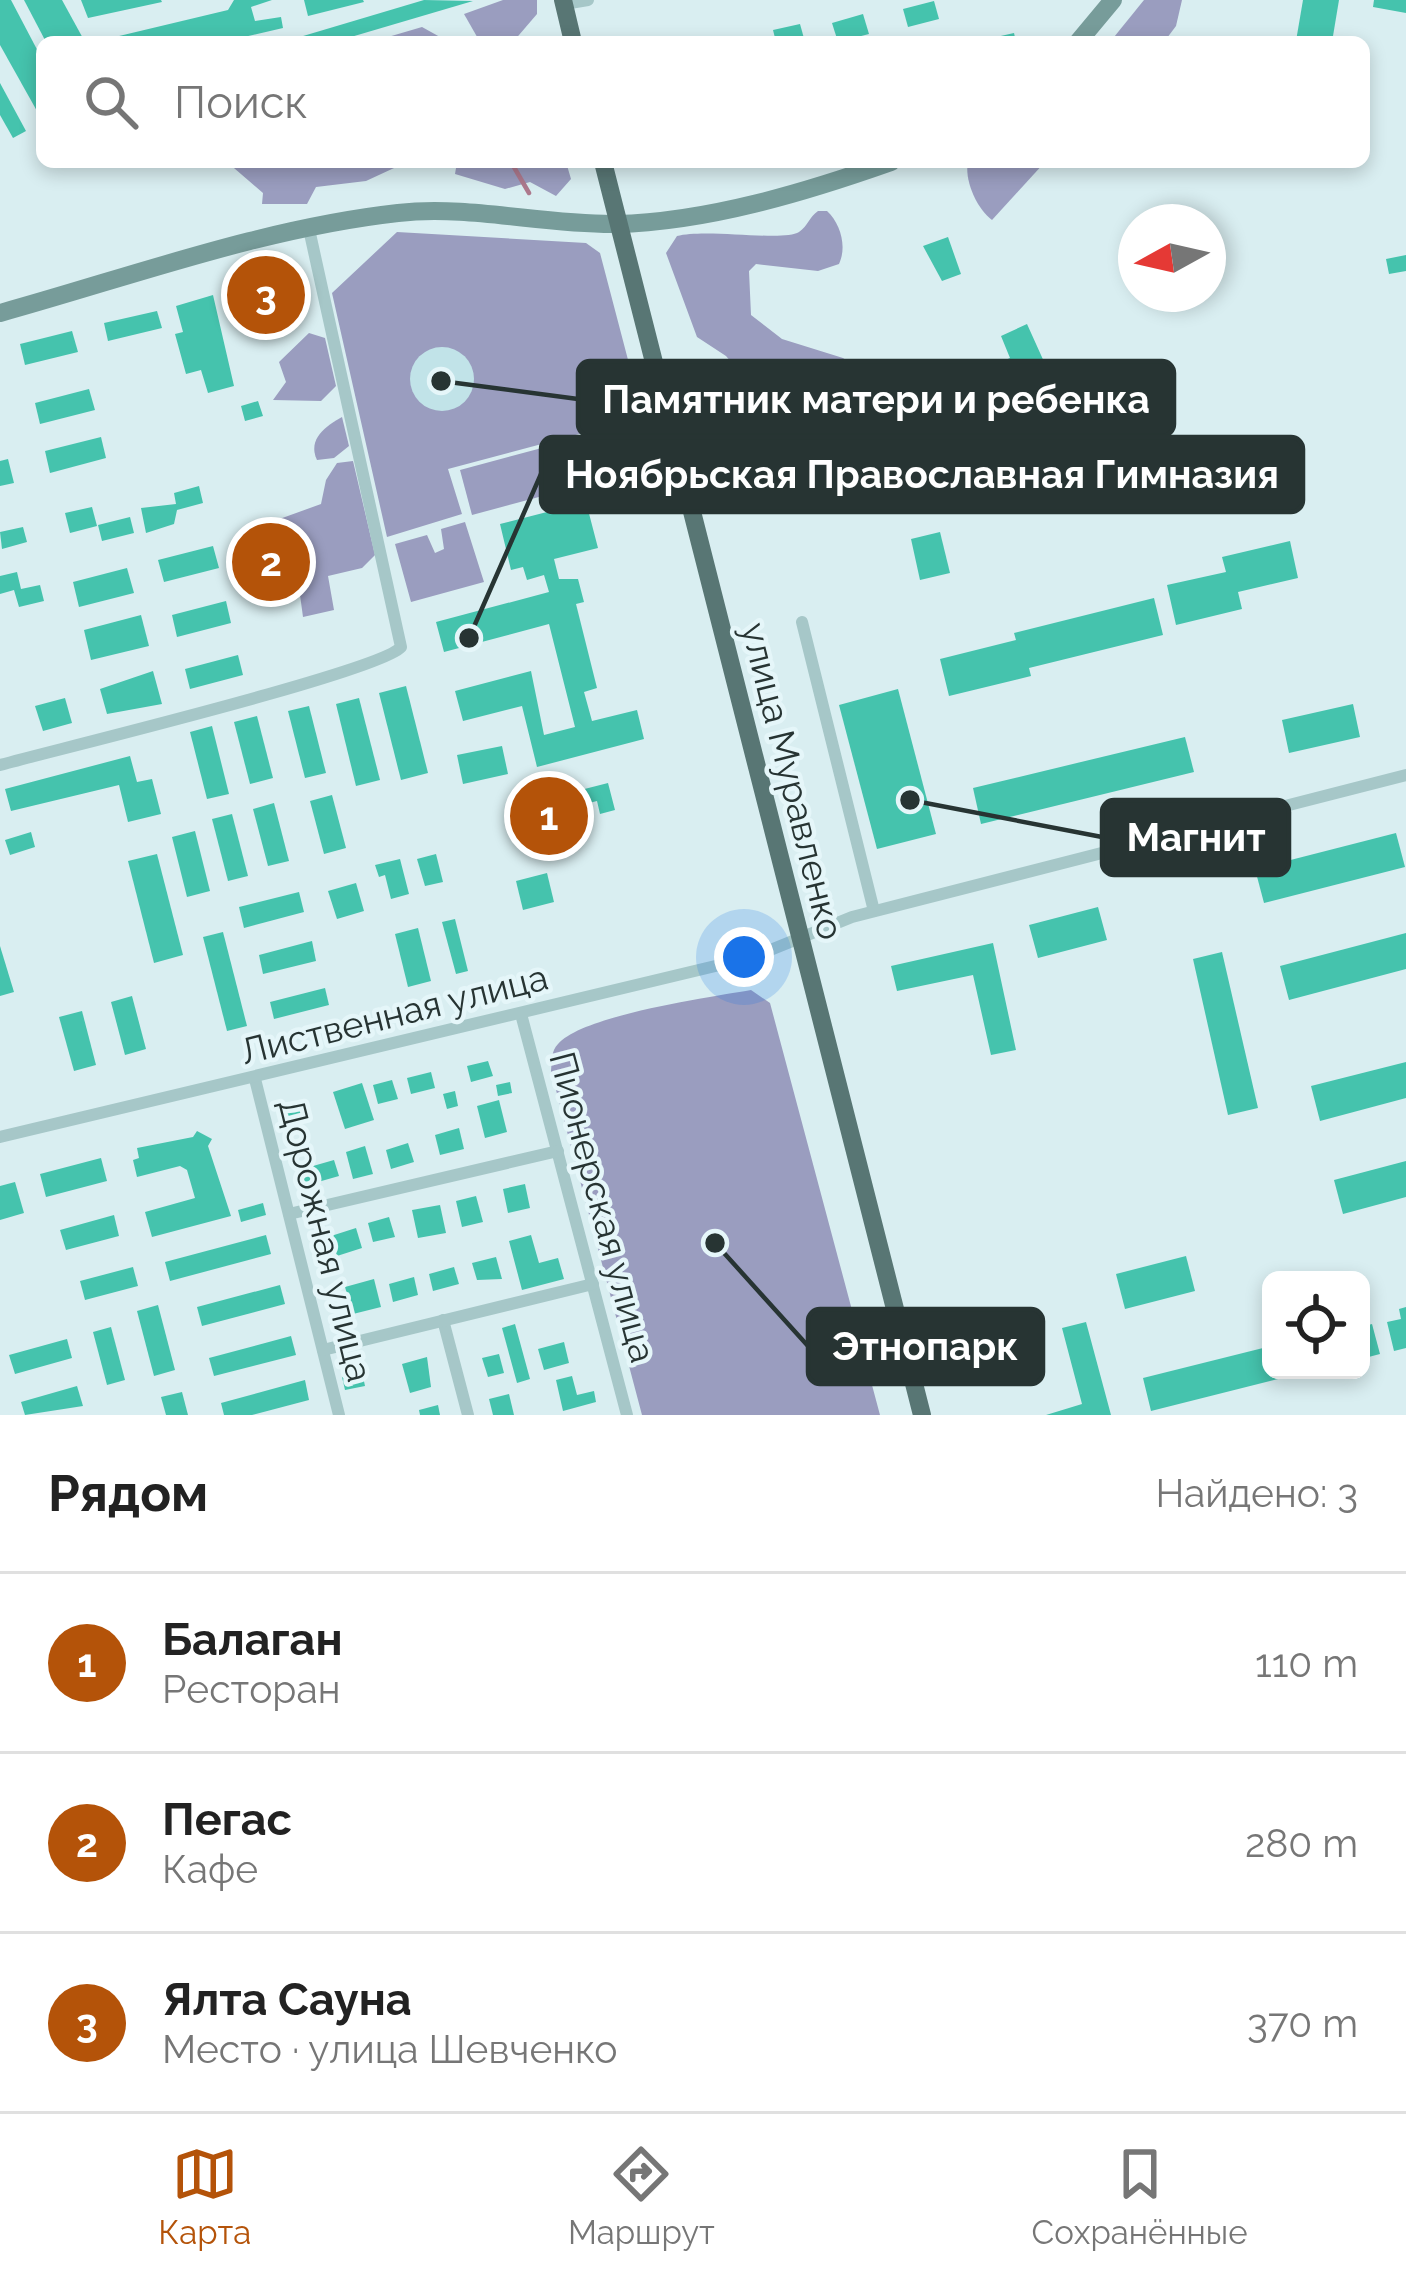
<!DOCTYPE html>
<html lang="ru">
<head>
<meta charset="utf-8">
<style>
	body { margin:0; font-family:Raleway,sans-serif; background:#f2f2f2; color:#222 }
	.controls { position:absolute; right:36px; bottom:36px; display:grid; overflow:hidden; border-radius:18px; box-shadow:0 6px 18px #0003 }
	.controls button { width:108px; height:108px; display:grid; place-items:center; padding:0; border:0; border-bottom:3px solid #e0e0e0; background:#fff; color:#222; font:60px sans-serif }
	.compass { position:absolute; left:1118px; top:204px; width:108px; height:108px; border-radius:50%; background:#fff; box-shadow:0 6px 18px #0003; rotate:262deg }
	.you { position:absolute; left:744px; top:957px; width:42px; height:42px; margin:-30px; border:9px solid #fff; border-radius:50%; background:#1a73e8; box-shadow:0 0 0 18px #1a73e833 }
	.badge { display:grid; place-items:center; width:78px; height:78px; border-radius:50%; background:#b45309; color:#fff; font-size:39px; font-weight:700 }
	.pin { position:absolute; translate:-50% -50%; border:6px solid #fff; box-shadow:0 3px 12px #0006 }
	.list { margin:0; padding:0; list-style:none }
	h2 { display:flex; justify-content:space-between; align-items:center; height:156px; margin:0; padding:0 48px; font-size:51px }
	h2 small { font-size:39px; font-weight:400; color:#767676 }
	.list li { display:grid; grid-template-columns:78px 1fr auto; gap:36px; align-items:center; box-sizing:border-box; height:180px; padding:0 48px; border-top:3px solid #e0e0e0 }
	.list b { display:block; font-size:45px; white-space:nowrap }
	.list p { margin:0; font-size:39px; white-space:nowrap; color:#767676 }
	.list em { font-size:39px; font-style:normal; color:#767676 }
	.icon { flex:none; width:66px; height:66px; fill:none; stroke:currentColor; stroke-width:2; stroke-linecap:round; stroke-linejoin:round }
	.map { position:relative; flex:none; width:1406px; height:1415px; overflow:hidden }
	.search { position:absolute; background:#fff; box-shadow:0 6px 18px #0003; left:36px; right:36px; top:36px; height:132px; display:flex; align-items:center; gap:30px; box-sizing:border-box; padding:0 42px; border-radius:18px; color:#767676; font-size:45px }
	.sheet { height:696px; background:#fff }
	nav { display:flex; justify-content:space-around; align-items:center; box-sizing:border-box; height:168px; border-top:3px solid #e0e0e0; background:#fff; font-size:33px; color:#767676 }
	nav a { display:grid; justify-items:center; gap:6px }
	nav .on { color:#b45309 }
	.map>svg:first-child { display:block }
	.green { fill:#9a9dbf }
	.plaza { fill:#c1e3e8 }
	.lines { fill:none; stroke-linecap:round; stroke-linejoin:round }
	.stream { stroke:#ad798d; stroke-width:4.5 }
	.building { fill:#45c3ad }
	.street { stroke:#a6c7c8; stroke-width:12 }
	.secondary { stroke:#779c9a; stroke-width:18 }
	.primary { stroke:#587674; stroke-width:18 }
	.labels { text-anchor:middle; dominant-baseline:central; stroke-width:9; stroke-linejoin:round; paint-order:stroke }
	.street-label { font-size:36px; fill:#273433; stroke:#e5f6f9 }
	.leader { fill:none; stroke:#273433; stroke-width:4.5 }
	.callout-dot { fill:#273433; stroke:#e5f6f9; stroke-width:4.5 }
	.callout { fill:#273433; stroke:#273433; stroke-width:4.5 }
	.callout-label { font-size:39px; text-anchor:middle; font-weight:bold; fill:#fff }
</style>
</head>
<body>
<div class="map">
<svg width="1406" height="1415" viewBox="0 0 1406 1415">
	<rect width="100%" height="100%" fill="#d9eef1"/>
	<g class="green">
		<path d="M503 0H537V14L513 42H480L464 14Z"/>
		<path d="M1144 0H1182L1176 26 1164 42H1110Z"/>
		<path d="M422 27 449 42H371Z"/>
		<path d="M227 162H407L366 181 316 187 307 204H262L263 193Z"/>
		<path d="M457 162H566L571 179 556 196 530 182 505 189 455 174Z"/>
		<path d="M968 162H1045L992 220C977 209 964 180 968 162Z"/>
		<path d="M818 211H827C841 224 847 247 839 264L818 271 756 264 749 271 751 315 782 339 843 358 858 368 855 377 822 383 810 400 788 406 754 389 726 356 697 337 666 253 677 236C707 228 783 242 799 232 808 226 809 217 818 211Z"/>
		<path d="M397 232 586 243 600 253 643 417 448 469 462 514 387 537 332 293Z"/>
		<path d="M309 333 325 338 336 386 321 401 273 400 286 382 279 362Z"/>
		<path d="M342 417 349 446 334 458 317 460C307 439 326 426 342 417Z"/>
		<path d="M553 445 565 490 472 515 460 470Z"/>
		<path d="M353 461 375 555 362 568 328 576 334 610 303 617 292 536H277L274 521 321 504 326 480 337 463Z"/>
		<path d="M465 522 484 582 411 602 395 544 427 535 435 553 444 549 441 529Z"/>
		<path d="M751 990 770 1003 880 1415H642L551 1071C552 1061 551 1051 558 1044 583 1015 711 997 751 990Z"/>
	</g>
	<circle class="plaza" cx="442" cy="379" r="32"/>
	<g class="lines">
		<path class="stream" d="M511 162 529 193"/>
	</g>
	<g class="building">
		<path d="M0 0H11L42 59V120L0 45Z"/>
		<path d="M24 0H62L85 42H46Z"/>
		<path d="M81 0H161L162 2 88 18Z"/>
		<path d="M234 0H272L251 7 255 21 281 17 283 28 222 42H94L228 10Z"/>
		<path d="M304 0H363L364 2 308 16Z"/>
		<path d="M424 0 473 1 334 42H283Z"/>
		<path d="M1303 0H1339L1332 42 1296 41Z"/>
		<path d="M1374 0H1406V13L1373 7Z"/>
		<path d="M934 1 939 19 908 27 903 9Z"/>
		<path d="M863 14 869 34 838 42 832 23Z"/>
		<path d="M800 24 805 42H776L773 30Z"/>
		<path d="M1014 33 1016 42H983V40Z"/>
		<path d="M0 83 26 131 13 138 0 115Z"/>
		<path d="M948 237 961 274 942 281 923 246Z"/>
		<path d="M1406 255V271L1389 274 1386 259Z"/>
		<path d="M279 274 292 328 258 336 255 323 243 326 239 310 251 307 245 283Z"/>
		<path d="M213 295 234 386 208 393 201 370 186 374 175 334 183 332 176 306Z"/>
		<path d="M157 311 162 328 108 341 104 323Z"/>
		<path d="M1027 324 1050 375 1026 386 1029 392 958 425 941 389 1010 358 1001 336Z"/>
		<path d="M72 331 78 352 25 365 20 344Z"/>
		<path d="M89 389 95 410 40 424 35 403Z"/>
		<path d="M258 401 263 416 245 421 241 406Z"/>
		<path d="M101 437 106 458 50 473 45 451Z"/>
		<path d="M8 459 14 483 0 486V461Z"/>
		<path d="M199 486 203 503 177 510 174 524 146 533 141 508 176 504 174 493Z"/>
		<path d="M586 502 598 548 554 559 559 579H578L584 602 576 604 597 688 584 692 592 721 637 710 644 739 537 767 522 706 463 721 455 691 531 671 544 735 575 727 549 624 444 652 436 622 549 592 544 575 527 580 523 567 511 570 500 524Z"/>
		<path d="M92 507 97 526 70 533 65 513Z"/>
		<path d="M130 517 134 533 102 541 98 525Z"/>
		<path d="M23 527 27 542 2 549 0 532Z"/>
		<path d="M940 532 950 573 920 580 911 539Z"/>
		<path d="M286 539 294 577 257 585 248 547Z"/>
		<path d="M1290 541 1298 578 1238 592 1242 609 1176 625 1167 585 1226 572 1222 557Z"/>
		<path d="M213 546 219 568 164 582 158 560Z"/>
		<path d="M127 568 134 593 79 607 73 582Z"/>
		<path d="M17 572 21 589 40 585 44 601 19 607 14 590 0 594V576Z"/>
		<path d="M1154 598 1163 635 1029 668 1031 676 949 696 940 659 1016 640 1014 633Z"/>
		<path d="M226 601 231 623 177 637 172 615Z"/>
		<path d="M141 615 149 646 91 660 84 630Z"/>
		<path d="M238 655 243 675 190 689 185 669Z"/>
		<path d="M153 671 162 704 107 714 100 689Z"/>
		<path d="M406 686 428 773 401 780 379 693Z"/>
		<path d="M898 689 936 834 877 849 839 705Z"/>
		<path d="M65 698 72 723 43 731 35 706Z"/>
		<path d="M359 698 380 780 356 786 336 704Z"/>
		<path d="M1353 704 1360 737 1289 753 1282 720Z"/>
		<path d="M309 706 326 773 305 778 288 711Z"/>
		<path d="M257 716 273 778 250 784 234 722Z"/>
		<path d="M212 726 229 794 207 799 190 732Z"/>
		<path d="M1185 737 1194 772 981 824 973 788Z"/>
		<path d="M502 746 508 774 463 784 457 755Z"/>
		<path d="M130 756 137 782 152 779 161 814 128 822 119 785 11 811 5 789Z"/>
		<path d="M608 783 615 810 600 814 597 801 577 806 583 827 565 832 566 838 518 844 509 807 559 789 561 795Z"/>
		<path d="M332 795 346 848 324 854 310 801Z"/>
		<path d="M274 803 289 861 268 866 253 809Z"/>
		<path d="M232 814 248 876 228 881 212 819Z"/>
		<path d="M195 831 210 891 187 897 172 837Z"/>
		<path d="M31 832 35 847 10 855 5 840Z"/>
		<path d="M1396 833 1405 867 1264 903 1255 869Z"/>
		<path d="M157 854 183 955 154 963 128 861Z"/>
		<path d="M436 854 443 882 425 886 417 859Z"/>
		<path d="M400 859 409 894 391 899 385 875 379 877 375 865Z"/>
		<path d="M547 873 554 902 523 910 516 881Z"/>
		<path d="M356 883 364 911 337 919 328 891Z"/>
		<path d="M299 892 304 912 244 928 239 907Z"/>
		<path d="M1098 907 1107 940 1038 958 1029 925Z"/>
		<path d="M455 919 468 971 456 974 442 922Z"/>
		<path d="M418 928 431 981 408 987 395 934Z"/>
		<path d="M223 932 247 1026 227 1031 203 937Z"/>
		<path d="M1406 933V969L1289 1000 1280 966Z"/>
		<path d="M312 941 316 961 263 974 259 955Z"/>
		<path d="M993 943 1016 1050 991 1055 973 975 897 991 891 966Z"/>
		<path d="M0 946 14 992 0 996Z"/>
		<path d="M1222 952 1258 1108 1228 1115 1193 959Z"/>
		<path d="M325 988 329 1005 274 1019 270 1002Z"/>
		<path d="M132 996 146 1049 125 1055 111 1002Z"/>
		<path d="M82 1011 96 1065 74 1071 59 1017Z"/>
		<path d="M488 1061 493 1076 471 1082 467 1066Z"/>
		<path d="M1406 1062V1098L1320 1121 1311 1086Z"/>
		<path d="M431 1072 435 1088 411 1094 407 1078Z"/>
		<path d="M392 1080 398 1099 378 1104 373 1085Z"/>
		<path d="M510 1082 512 1093 498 1096 496 1085Z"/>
		<path d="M362 1083 374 1120 345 1129 333 1092Z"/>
		<path d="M455 1091 458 1106 447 1109 443 1094Z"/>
		<path d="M499 1100 507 1132 485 1138 477 1106Z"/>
		<path d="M302 1101 307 1119 287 1125 282 1107Z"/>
		<path d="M459 1128 464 1149 440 1155 435 1135Z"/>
		<path d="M197 1131 212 1139 208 1146 231 1216 152 1237 145 1212 195 1198 187 1170 180 1166 137 1177 133 1160 139 1158 137 1148 193 1137Z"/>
		<path d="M408 1143 414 1162 391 1169 386 1150Z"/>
		<path d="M365 1146 373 1174 353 1179 346 1152Z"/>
		<path d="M101 1158 107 1181 46 1197 40 1174Z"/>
		<path d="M334 1160 339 1176 304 1186 299 1170Z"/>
		<path d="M1406 1161V1197L1343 1214 1334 1180Z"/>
		<path d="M15 1182 24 1213 0 1220V1186Z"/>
		<path d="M525 1184 530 1208 508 1213 503 1189Z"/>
		<path d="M476 1196 483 1222 462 1227 456 1201Z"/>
		<path d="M263 1203 266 1215 241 1222 238 1210Z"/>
		<path d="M440 1205 446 1233 418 1238 412 1210Z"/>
		<path d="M114 1215 119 1236 66 1250 60 1230Z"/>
		<path d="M389 1217 395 1237 373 1242 368 1223Z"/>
		<path d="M356 1228 362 1248 337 1256 331 1236Z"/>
		<path d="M266 1235 271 1254 170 1281 165 1262Z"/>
		<path d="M531 1235 539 1263 558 1258 564 1279 522 1290 509 1241Z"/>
		<path d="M1186 1256 1195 1291 1125 1309 1116 1274Z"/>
		<path d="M496 1257 502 1279 477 1280 472 1263Z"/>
		<path d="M133 1267 138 1286 85 1300 80 1281Z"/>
		<path d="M454 1267 459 1284 433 1291 429 1274Z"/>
		<path d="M414 1277 418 1295 393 1302 389 1284Z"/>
		<path d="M374 1279 381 1307 353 1314 345 1287Z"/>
		<path d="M280 1285 285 1304 202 1326 197 1307Z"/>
		<path d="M158 1305 175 1370 154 1376 137 1311Z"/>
		<path d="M1406 1307V1348L1394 1351 1387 1322 1401 1319 1399 1309Z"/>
		<path d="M1086 1322 1111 1415H1046L1082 1404 1062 1328Z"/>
		<path d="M515 1324 530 1379 517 1383 502 1328Z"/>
		<path d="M1372 1324 1380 1354 1361 1359V1327Z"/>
		<path d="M111 1327 125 1380 107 1385 93 1332Z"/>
		<path d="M291 1336 296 1355 214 1376 209 1358Z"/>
		<path d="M67 1339 72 1358 15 1374 9 1355Z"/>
		<path d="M564 1342 569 1363 544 1370 538 1349Z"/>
		<path d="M1271 1346V1370H1284L1286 1377 1151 1411 1143 1378Z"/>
		<path d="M499 1354 504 1373 488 1377 482 1358Z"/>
		<path d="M427 1357 431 1387 410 1393 402 1364Z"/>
		<path d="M362 1372 365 1386 345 1390 342 1377Z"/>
		<path d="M572 1376 577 1395 594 1391 596 1402 563 1411 556 1380Z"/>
		<path d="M305 1380 309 1400 252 1415H224L221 1403Z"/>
		<path d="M77 1386 83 1406 25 1415 21 1402Z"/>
		<path d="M182 1392 188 1415H166L161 1397Z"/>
		<path d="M509 1394 514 1415H493L489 1399Z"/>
		<path d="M438 1405 440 1415H420L419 1410Z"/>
	</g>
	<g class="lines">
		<g class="street">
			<path d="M564 4 588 0"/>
			<path d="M802 622 874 911"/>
			<path d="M0 765C54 750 382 671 401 647L309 229"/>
			<path d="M521 1014 627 1415"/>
			<path d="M255 1079 339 1415"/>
			<path d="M0 1137 753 957 852 917 1406 775"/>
			<path d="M289 1214 558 1151"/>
			<path d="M443 1320 468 1415"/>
			<path d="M323 1350 593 1284"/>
		</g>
		<g class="secondary">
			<path d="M1078 42 1113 0"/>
			<path d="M0 313C130 277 263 228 398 213 470 205 543 225 616 224 707 222 806 192 891 162"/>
		</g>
		<g class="primary">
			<path d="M563 0 573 42"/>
			<path d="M603 162 922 1415"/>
		</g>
	</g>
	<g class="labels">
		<g class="street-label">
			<text transform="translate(793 781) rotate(76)">улица Муравленко</text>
			<text transform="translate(394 1014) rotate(-14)">Лиственная улица</text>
			<text transform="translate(603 1207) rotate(75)">Пионерская улица</text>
			<text transform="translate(326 1240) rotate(76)">Дорожная улица</text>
		</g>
	</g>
	<path class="leader" d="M441 381L578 399M469 638L541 474M910 800L1102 837M715 1243L808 1346"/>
	<g class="callout-dot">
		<circle cx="441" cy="381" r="12"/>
		<circle cx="469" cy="638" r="12"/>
		<circle cx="910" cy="800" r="12"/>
		<circle cx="715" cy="1243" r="12"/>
	</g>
	<g class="callout">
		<rect x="578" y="361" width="596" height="75" rx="12"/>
		<rect x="541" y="437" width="762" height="75" rx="12"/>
		<rect x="1102" y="800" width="187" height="75" rx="12"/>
		<rect x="808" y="1309" width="235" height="75" rx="12"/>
	</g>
	<g class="callout-label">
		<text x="876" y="413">Памятник матери и ребенка</text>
		<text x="922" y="488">Ноябрьская Православная Гимназия</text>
		<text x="1196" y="851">Магнит</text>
		<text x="925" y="1360">Этнопарк</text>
	</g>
</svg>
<div class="controls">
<button><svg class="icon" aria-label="locate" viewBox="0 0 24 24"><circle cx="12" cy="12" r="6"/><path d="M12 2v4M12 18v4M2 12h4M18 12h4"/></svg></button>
</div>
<svg class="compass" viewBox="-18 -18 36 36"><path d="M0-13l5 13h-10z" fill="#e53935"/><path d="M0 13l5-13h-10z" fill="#767676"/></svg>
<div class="you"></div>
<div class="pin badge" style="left:549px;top:816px">1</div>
<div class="pin badge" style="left:271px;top:562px">2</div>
<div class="pin badge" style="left:266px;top:295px">3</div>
<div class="search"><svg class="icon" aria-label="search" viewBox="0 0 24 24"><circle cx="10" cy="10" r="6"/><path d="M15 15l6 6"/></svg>Поиск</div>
</div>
<section class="sheet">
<h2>Рядом<small>Найдено: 3</small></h2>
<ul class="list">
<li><span class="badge">1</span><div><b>Балаган</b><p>Ресторан</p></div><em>110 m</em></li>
<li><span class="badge">2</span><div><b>Пегас</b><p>Кафе</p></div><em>280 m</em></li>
<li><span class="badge">3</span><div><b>Ялта Сауна</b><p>Место · улица Шевченко</p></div><em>370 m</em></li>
</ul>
</section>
<nav>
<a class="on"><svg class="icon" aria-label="map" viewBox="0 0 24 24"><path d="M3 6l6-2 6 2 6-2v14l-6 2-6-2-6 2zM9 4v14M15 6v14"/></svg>Карта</a>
<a><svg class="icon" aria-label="directions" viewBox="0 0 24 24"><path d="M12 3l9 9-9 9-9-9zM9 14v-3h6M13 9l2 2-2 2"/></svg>Маршрут</a>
<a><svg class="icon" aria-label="saved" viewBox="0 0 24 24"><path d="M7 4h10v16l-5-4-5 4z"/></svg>Сохранённые</a>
</nav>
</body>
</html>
